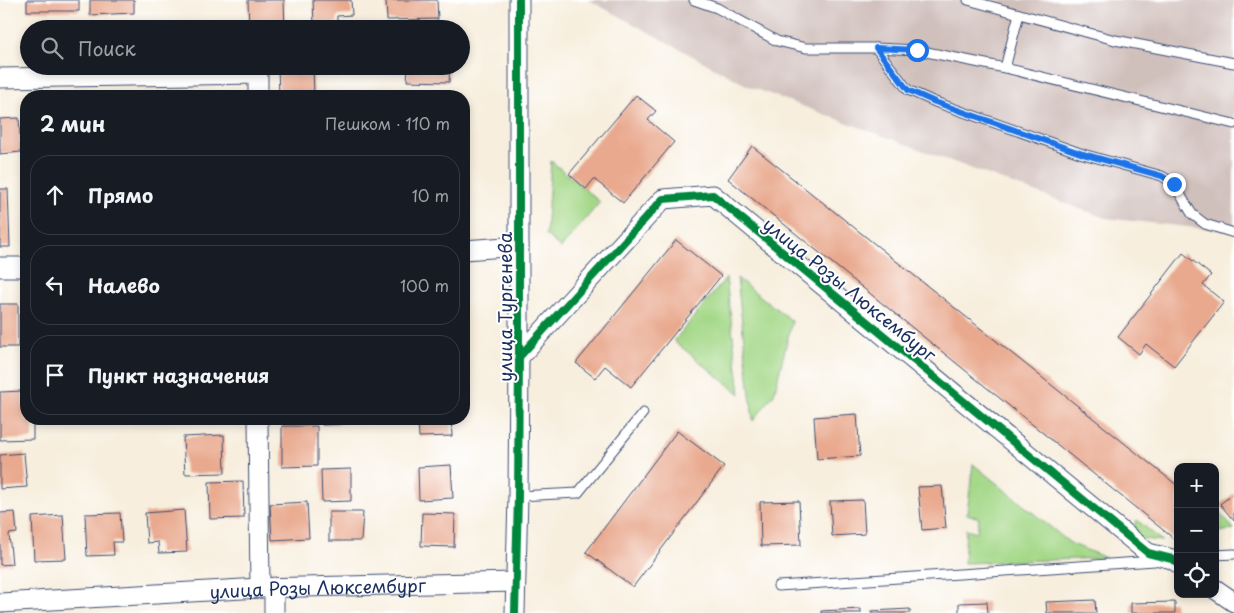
<!DOCTYPE html>
<html lang="ru">
<head>
<meta charset="utf-8">
<style>
	body { margin:0; font-family:"Playpen Sans",sans-serif; background:#20242c; color:#f1f3f6 }
	.controls { position:absolute; right:15px; bottom:15px; display:grid; overflow:hidden; border-radius:10px; box-shadow:0 2px 8px #0003 }
	.controls button { width:45px; height:45px; display:grid; place-items:center; padding:0; border:0; border-bottom:1px solid #363941; background:#171b24; color:#f1f3f6; font:25px sans-serif }
	.stop { position:absolute; width:15px; height:15px; margin:-11px; border:4px solid #1a73e8; border-radius:50%; background:#fff }
	.stop.end { background:#1a73e8; border-color:#fff; box-shadow:0 1px 5px #0008 }
	.list { margin:0; padding:0; list-style:none }
	h2 { display:flex; justify-content:space-between; align-items:center; height:65px; margin:0; padding:0 20px; font-size:21px }
	h2 small { font-size:16px; font-weight:400; color:#9ea1a6 }
	.list li { display:grid; grid-template-columns:32px 1fr auto; gap:15px; align-items:center; box-sizing:border-box; height:80px; margin:0 10px 10px; padding:0 10px; border:1px solid #363941; border-radius:20px }
	.list b { display:block; font-size:19px; white-space:nowrap }
	.list em { font-size:16px; font-style:normal; color:#9ea1a6 }
	.icon { flex:none; width:28px; height:28px; fill:none; stroke:currentColor; stroke-width:2; stroke-linecap:round; stroke-linejoin:round }
	.map { position:relative; flex:none; width:1234px; height:613px; overflow:hidden }
	.search { position:absolute; background:#171b24; box-shadow:0 2px 8px #0003; left:20px; top:20px; width:450px; height:55px; display:flex; align-items:center; gap:12px; box-sizing:border-box; padding:0 18px; border-radius:28px; color:#9ea1a6; font-size:19px }
	.panel { position:absolute; background:#171b24; box-shadow:0 2px 8px #0003; left:20px; top:90px; width:450px; height:335px; border-radius:20px }
	.map>svg:first-child { display:block }
	.industrial { fill:#d0c0bc }
	.green { fill:#a4d888; stroke:#608473 }
	.building { fill:#e9a98e }
	.lines { fill:none; stroke-linecap:round; stroke-linejoin:round }
	.lane-casing { stroke:#3c4c71; stroke-width:11 }
	.street-casing { stroke:#3c4c71; stroke-width:21 }
	.lane { stroke:#fff; stroke-width:9 }
	.street { stroke:#fff; stroke-width:19 }
	.cycleway-casing { stroke:#fff; stroke-width:11 }
	.cycleway { stroke:#00873e; stroke-width:8 }
	.route { stroke:#1a73e8; stroke-width:6 }
	.labels { text-anchor:middle; dominant-baseline:central; stroke-width:4; stroke-linejoin:round; paint-order:stroke }
	.street-label { font-size:18px; fill:#1b2f5e; stroke:#fff }
</style>
</head>
<body>
<div class="map">
<svg width="1234" height="613" viewBox="0 0 1234 613">
	<rect width="100%" height="100%" fill="#fff"/>
	<filter id="ink" filterUnits="userSpaceOnUse"><feTurbulence type="fractalNoise" baseFrequency=".02" numOctaves="2"/><feDisplacementMap in="SourceGraphic" scale="10" xChannelSelector="R" yChannelSelector="G"/><feConvolveMatrix kernelMatrix="1 2 1 2 8 2 1 2 1" color-interpolation-filters="sRGB"/></filter>
	<filter id="wash" filterUnits="userSpaceOnUse"><feTurbulence type="fractalNoise" baseFrequency=".0096" numOctaves="4" result="noise"/><feDisplacementMap in="SourceGraphic" scale="20" xChannelSelector="R" yChannelSelector="G"/><feGaussianBlur stdDeviation="1.12" result="paint"/><feColorMatrix in="noise" values="0 0 0 0 0 0 0 0 0 0 0 0 0 0 0 0 0 1.4 0 .05"/><feComposite in="paint" operator="in"/></filter>
	<g filter="url(#wash)">
		<rect width="100%" height="100%" fill="#f7eedd"/>
		<path class="industrial" d="M589 0H1234V232L1105 218 748 86Z"/>
		<g class="green">
			<path d="M551 161 600 202 561 248 546 235Z"/>
			<path d="M726 278 740 394 674 341Z"/>
			<path d="M737 278 792 321 774 394 753 421Z"/>
			<path d="M973 464 1070 543 1106 558 964 563 966 529 977 532 979 518 967 514Z"/>
			<path d="M1215 508 1234 529 1215 533Z"/>
			<path d="M1137 520 1162 541 1141 539 1132 529Z"/>
		</g>
		<g id="blocks">
			<g class="building">
				<rect x="27" y="0" width="52" height="11"/>
				<path d="M90 0H134V13L90 15Z"/>
				<path d="M248 0H284L285 29H249Z"/>
				<path d="M313 0H351L352 15 337 16V23L314 24Z"/>
				<path d="M386 0H437L438 19 387 20Z"/>
				<path d="M278 66H313L314 96H279Z"/>
				<path d="M408 66H450L449 82 407 81Z"/>
				<path d="M636 95 656 111 648 120 674 142 623 203 594 179 586 189 569 174Z"/>
				<path d="M19 118 21 152 0 154V119Z"/>
				<path d="M752 146 1178 486V542L728 179Z"/>
				<path d="M0 189H8L10 247H0Z"/>
				<path d="M676 240 721 276 631 387 605 366 595 378 576 363Z"/>
				<path d="M1183 253 1211 275 1203 285 1224 302 1174 366 1146 344 1139 354 1118 337Z"/>
				<rect x="0" y="304" width="18" height="43"/>
				<path d="M23 391 24 413H26V419H33V439L0 440V392Z"/>
				<path d="M857 414 860 456 817 459 814 417Z"/>
				<path d="M322 419H350V423L322 425Z"/>
				<path d="M418 419H451L452 436 419 437Z"/>
				<path d="M282 426H317V466L282 467Z"/>
				<path d="M677 431 724 466 633 587 586 552Z"/>
				<path d="M224 435 225 473 185 474 183 437Z"/>
				<path d="M24 453 27 487 0 489V455Z"/>
				<path d="M451 465 453 498 419 500 418 467Z"/>
				<path d="M351 469V501L322 502 321 470Z"/>
				<path d="M243 481 244 518 210 519 209 482Z"/>
				<path d="M942 486 946 528 922 530 918 487Z"/>
				<path d="M1234 493V521L1220 504Z"/>
				<path d="M863 500 865 534 832 536 830 501Z"/>
				<path d="M799 501 801 545 761 546 760 502Z"/>
				<path d="M307 502 309 538 272 540 270 504Z"/>
				<path d="M184 510 187 552 159 553 158 542 147 543 145 513Z"/>
				<path d="M15 512 17 533 9 534 12 564 0 565V513Z"/>
				<path d="M329 512H363L361 541H329Z"/>
				<path d="M120 513 122 542H113L114 555 87 556 85 514Z"/>
				<path d="M422 513 455 514 454 547 421 546Z"/>
				<path d="M63 515 66 559 34 560 32 517Z"/>
				<path d="M1095 600 1096 613H1047L1046 602Z"/>
				<path d="M987 602 988 613H959V603Z"/>
				<path d="M1175 602V613H1131V603Z"/>
				<path d="M861 609V613H821V611Z"/>
				<path d="M910 609V613H872V611Z"/>
			</g>
		</g>
	</g>
	<g filter="url(#ink)">
		<use href="#blocks" fill-opacity="0" stroke="#3c4c71" stroke-width="1"/>
		<g class="lines">
			<defs>
				<g id="lane">
					<path d="M694 0 717 8 777 41 806 48H876L908 90 935 102 1083 154 1162 176 1174 184 1192 214 1205 224 1234 233"/>
					<path d="M968 0 1115 40 1234 63"/>
					<path d="M1019 14 1005 68 1234 124"/>
					<path d="M876 48 917 50 1005 68"/>
					<path d="M518 496 578 493 643 413"/>
					<path d="M1215 555 1234 554"/>
					<path d="M778 586 1155 561"/>
				</g>
				<g id="street">
					<path d="M0 78 258 74V96"/>
					<path d="M464 250 519 246"/>
					<path d="M0 267H26"/>
					<path d="M519 357 663 199 713 195 1148 553 1172 559 1178 563"/>
					<path d="M258 419 260 588"/>
					<path d="M274 587V613"/>
					<path d="M1215 589 1234 602"/>
					<path id="s1" d="M0 603 260 588 515 582"/>
					<path d="M515 613 518 496 519 357V0"/>
				</g>
			</defs>
			<use href="#lane" class="lane-casing"/>
			<use href="#street" class="street-casing"/>
			<use href="#lane" class="lane"/>
			<use href="#street" class="street"/>
			<defs>
				<g id="cycleway">
					<path d="M519 357 663 199 713 195 1148 553 1172 559 1178 563"/>
					<path d="M515 613 518 496 519 357V0"/>
				</g>
			</defs>
			<use href="#cycleway" class="cycleway-casing"/>
			<use href="#cycleway" class="cycleway"/>
		</g>
	</g>
	<g class="lines" filter="url(#ink)">
		<path class="route" d="M917 50 876 48 908 90 935 102 1083 154 1162 176 1174 184"/>
	</g>
	<g class="labels">
		<g class="street-label">
			<text transform="translate(850 289) rotate(39)">улица Розы Люксембург</text>
			<text transform="translate(504 307) rotate(-90)">улица Тургенева</text>
			<text stroke="none"><textPath href="#s1" startOffset="318">улица Розы Люксембург</textPath></text>
		</g>
	</g>
</svg>
<div class="controls">
<button>+</button>
<button>−</button>
<button><svg class="icon" aria-label="locate" viewBox="0 0 24 24"><circle cx="12" cy="12" r="6"/><path d="M12 2v4M12 18v4M2 12h4M18 12h4"/></svg></button>
</div>
<div class="stop" style="left:917px;top:50px"></div>
<div class="stop end" style="left:1174px;top:184px"></div>
<div class="search"><svg class="icon" aria-label="search" viewBox="0 0 24 24"><circle cx="10" cy="10" r="6"/><path d="M15 15l6 6"/></svg>Поиск</div>
<section class="panel">
<h2>2 мин<small>Пешком · 110 m</small></h2>
<ul class="list">
<li><svg class="icon" aria-label="ahead" viewBox="0 0 24 24"><path d="M12 20V5M6 11l6-6 6 6"/></svg><div><b>Прямо</b></div><em>10 m</em></li>
<li><svg class="icon" aria-label="left" viewBox="0 0 24 24"><path d="M17 20v-9H6M10 6l-5 5 5 5"/></svg><div><b>Налево</b></div><em>100 m</em></li>
<li><svg class="icon" aria-label="arrive" viewBox="0 0 24 24"><path d="M6 21V4h12l-3 4 3 4H6"/></svg><div><b>Пункт назначения</b></div></li>
</ul>
</section>
</div>
</body>
</html>
